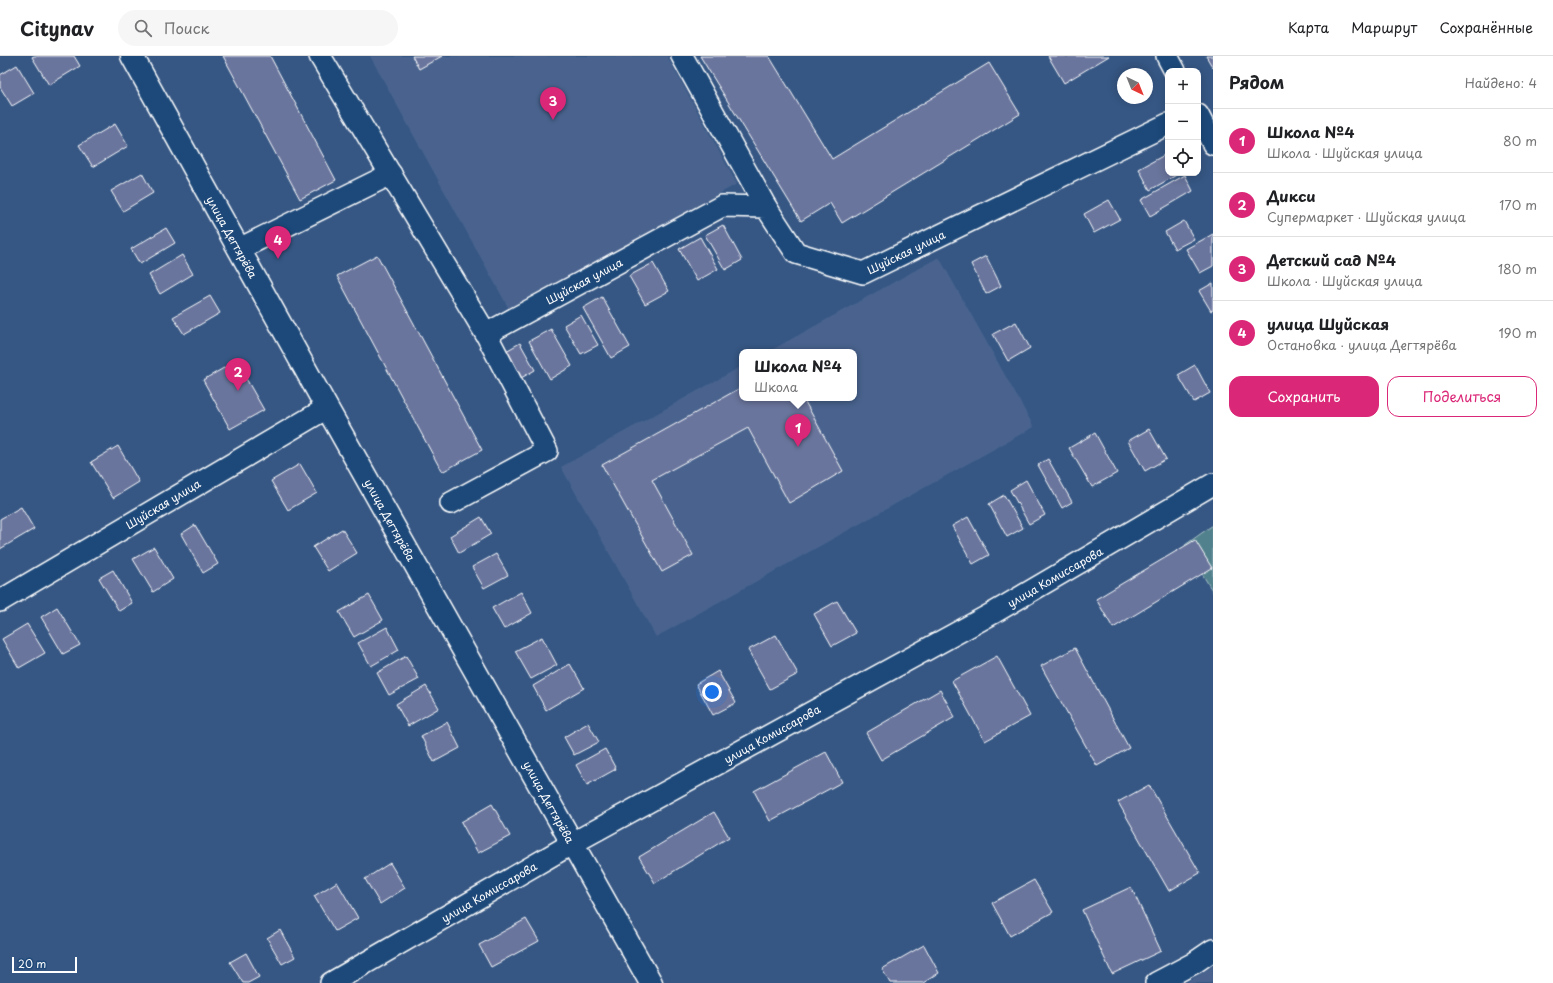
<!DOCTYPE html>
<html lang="ru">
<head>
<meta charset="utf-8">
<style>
	body { margin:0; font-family:"Playpen Sans",sans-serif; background:#f6f6f6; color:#202124 }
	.controls { position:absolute; right:12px; top:12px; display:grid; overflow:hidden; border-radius:8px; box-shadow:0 2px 10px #0003 }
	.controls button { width:36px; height:36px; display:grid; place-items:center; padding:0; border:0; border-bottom:1px solid #e0e0e0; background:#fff; color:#202124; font:20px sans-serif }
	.compass { position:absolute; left:1117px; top:12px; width:36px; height:36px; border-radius:50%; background:#fff; box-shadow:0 2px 10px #0003; rotate:137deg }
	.scale { position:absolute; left:12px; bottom:10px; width:65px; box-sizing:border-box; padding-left:4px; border:2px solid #fff; border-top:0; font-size:11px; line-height:14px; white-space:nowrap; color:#fff; -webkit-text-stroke:3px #1f4a7a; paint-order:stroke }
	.you { position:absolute; left:712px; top:636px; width:14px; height:14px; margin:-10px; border:3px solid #fff; border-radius:50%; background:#1a73e8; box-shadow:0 0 0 6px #1a73e833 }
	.badge { display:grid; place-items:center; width:26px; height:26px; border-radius:50%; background:#db2777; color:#fff; font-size:13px; font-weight:700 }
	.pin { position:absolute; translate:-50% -33px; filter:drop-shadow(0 1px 2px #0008) }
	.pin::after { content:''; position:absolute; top:21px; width:14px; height:12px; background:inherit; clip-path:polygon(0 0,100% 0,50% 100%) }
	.popup { position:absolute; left:739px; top:293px; width:118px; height:52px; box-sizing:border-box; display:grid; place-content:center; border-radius:8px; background:#fff; filter:drop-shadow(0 1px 3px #0005); font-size:13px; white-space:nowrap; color:#757577 }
	.popup b { font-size:15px; color:#202124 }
	.popup::after { content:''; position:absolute; left:50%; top:100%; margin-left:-8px; border:8px solid transparent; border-top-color:#fff }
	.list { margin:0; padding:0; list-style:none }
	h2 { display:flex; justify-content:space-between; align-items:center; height:52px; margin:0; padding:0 16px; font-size:17px }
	h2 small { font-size:13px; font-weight:400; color:#757577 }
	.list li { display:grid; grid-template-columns:26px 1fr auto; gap:12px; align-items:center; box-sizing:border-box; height:64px; padding:0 16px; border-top:1px solid #e0e0e0 }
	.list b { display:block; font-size:15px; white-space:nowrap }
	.list p { margin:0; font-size:13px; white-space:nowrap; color:#757577 }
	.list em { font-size:13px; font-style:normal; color:#757577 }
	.actions { display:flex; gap:8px; padding:12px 16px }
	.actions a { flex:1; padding:9px 0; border:1px solid #db2777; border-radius:12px; text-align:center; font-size:14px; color:#db2777 }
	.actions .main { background:#db2777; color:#fff }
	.icon { flex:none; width:22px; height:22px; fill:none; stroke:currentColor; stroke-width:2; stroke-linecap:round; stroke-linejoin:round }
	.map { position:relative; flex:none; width:1213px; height:927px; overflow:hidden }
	header { display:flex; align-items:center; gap:24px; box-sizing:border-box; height:56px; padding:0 20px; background:#fff; border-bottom:1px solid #e0e0e0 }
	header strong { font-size:19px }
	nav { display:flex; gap:22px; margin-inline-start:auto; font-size:14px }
	.search { width:280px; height:36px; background:#f6f6f6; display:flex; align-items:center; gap:10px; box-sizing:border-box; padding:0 14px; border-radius:22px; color:#757577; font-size:15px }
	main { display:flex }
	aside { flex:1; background:#fff }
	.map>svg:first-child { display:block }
	.built { fill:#4a638e }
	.green { fill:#51818c; stroke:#a8c0c6 }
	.building { fill:#6a749d; stroke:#fff }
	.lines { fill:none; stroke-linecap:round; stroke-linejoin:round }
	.minor-casing { stroke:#fff; stroke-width:24 }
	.secondary-casing { stroke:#fff; stroke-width:25 }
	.minor { stroke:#1f4a7a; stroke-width:21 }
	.secondary { stroke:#1f4a7a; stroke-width:22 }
	.labels { text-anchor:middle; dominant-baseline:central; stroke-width:3.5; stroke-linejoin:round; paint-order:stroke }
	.street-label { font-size:11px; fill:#fff; stroke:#1f4a7a }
</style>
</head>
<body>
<header>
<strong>Citynav</strong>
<div class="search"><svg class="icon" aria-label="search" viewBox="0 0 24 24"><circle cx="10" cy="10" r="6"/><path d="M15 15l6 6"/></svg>Поиск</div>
<nav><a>Карта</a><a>Маршрут</a><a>Сохранённые</a></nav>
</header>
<main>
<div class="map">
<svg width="1213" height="927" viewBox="0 0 1213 927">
	<rect width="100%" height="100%" fill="#365784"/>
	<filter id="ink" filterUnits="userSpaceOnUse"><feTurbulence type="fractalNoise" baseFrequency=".025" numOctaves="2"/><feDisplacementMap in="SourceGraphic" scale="8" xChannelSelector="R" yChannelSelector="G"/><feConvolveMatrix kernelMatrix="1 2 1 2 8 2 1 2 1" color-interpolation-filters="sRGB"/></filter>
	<g filter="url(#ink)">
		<g class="built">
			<path d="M370 0H667L737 128 509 253Z"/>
			<path d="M939 201 1034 371 656 581 561 411 742 310V342H854V296H768Z"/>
			<path d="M1213 910V927H1186Z"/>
		</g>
		<path class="green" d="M1213 469V536L1185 489Z"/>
		<g class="building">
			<path d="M34 0H74L80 10 49 29 32 1Z"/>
			<path d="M223 0H270L336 124 300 143Z"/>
			<path d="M412 0H442L419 13Z"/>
			<path d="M700 0H769L832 103 989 7 1020 58 842 167 830 147 801 165Z"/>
			<path d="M1048 0H1109L1064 27Z"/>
			<path d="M1206 0H1213V12Z"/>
			<path d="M17 9 34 37 12 50 0 31V19Z"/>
			<path d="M115 68 128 90 93 111 79 89Z"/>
			<path d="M1168 97V117H1180L1150 134 1139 113Z"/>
			<path d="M142 117 153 137 123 155 111 135Z"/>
			<path d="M1185 119 1193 135 1150 160 1141 144Z"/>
			<path d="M1109 144 1120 163 1094 177 1084 158Z"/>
			<path d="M1184 165 1194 183 1175 193 1165 176Z"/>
			<path d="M723 169 742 204 725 214 705 179Z"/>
			<path d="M166 172 175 187 140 208 131 193Z"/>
			<path d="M1213 178V210L1200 217 1186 193Z"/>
			<path d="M700 181 718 213 697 225 679 193Z"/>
			<path d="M182 199 193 218 160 238 149 219Z"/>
			<path d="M377 199 482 394 442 416 337 220Z"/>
			<path d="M986 200 1001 230 986 238 971 208Z"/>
			<path d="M653 207 669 235 645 248 629 220Z"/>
			<path d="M1213 227V254L1211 255 1199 235Z"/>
			<path d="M210 240 220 257 184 278 173 261Z"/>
			<path d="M602 241 630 291 611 302 583 252Z"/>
			<path d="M581 259 598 289 581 298 564 269Z"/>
			<path d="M1016 266 1030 292 1008 305 993 278Z"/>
			<path d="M551 273 572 310 550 323 529 285Z"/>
			<path d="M520 287 535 314 521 322 506 295Z"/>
			<path d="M236 305 264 354 230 373 203 324Z"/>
			<path d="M1195 309 1210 337 1194 346 1178 319Z"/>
			<path d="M742 331V342H803L843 415 789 447 748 372 652 424 693 499 662 516 602 409Z"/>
			<path d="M1149 373 1166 403 1145 415 1128 385Z"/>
			<path d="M1095 377 1117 417 1092 431 1069 392Z"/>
			<path d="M118 390 139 426 113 442 91 406Z"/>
			<path d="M1048 403 1072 446 1062 452 1038 409Z"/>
			<path d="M300 408 317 437 288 454 271 425Z"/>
			<path d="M1026 424 1045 459 1029 468 1010 434Z"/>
			<path d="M1004 439 1023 472 1007 481 989 448Z"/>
			<path d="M21 451 34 473 0 493V463Z"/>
			<path d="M481 461 491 478 459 497 450 480Z"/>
			<path d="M968 461 989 499 973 508 952 470Z"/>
			<path d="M195 469 218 508 203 517 181 478Z"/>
			<path d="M342 473 357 497 328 515 313 491Z"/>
			<path d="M1195 484 1212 512 1113 572 1096 543Z"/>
			<path d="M154 491 173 523 153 536 133 503Z"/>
			<path d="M496 498 508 519 484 532 472 511Z"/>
			<path d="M113 514 132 547 119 555 99 522Z"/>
			<path d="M521 536 532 557 504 573 492 552Z"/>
			<path d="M369 539 383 564 354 581 339 556Z"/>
			<path d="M837 545 856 577 832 590 814 558Z"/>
			<path d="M57 551 80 589 63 598 41 561Z"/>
			<path d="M27 568 45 597 19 612 2 583Z"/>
			<path d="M387 571 399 594 371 610 358 587Z"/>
			<path d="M776 579 798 618 770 633 748 594Z"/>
			<path d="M542 581 557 609 531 623 515 595Z"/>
			<path d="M1075 592 1129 692 1097 710 1041 610Z"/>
			<path d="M406 600 419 623 389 639 377 617Z"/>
			<path d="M997 600 1030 660 985 685 952 625Z"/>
			<path d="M570 608 584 632 546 654 533 630Z"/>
			<path d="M718 615 736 647 713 659 696 628Z"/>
			<path d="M426 630 439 652 408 670 396 648Z"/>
			<path d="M940 634 955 661 881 704 866 677Z"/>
			<path d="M447 666 460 692 434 706 421 680Z"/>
			<path d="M588 667 599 686 574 699 564 681Z"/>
			<path d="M605 693 616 713 587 729 576 709Z"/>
			<path d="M826 696 842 726 770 765 754 735Z"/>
			<path d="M1149 729 1200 817 1169 835 1118 746Z"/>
			<path d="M492 748 510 780 478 797 461 766Z"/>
			<path d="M714 756 729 781 655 827 639 801Z"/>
			<path d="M390 807 405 832 380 848 365 823Z"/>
			<path d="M1034 824 1053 856 1010 880 992 847Z"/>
			<path d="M337 826 358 862 335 875 314 840Z"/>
			<path d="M1131 831 1161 895 1112 918 1082 854Z"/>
			<path d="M526 863 539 885 491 911 479 889Z"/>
			<path d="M280 874 295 901 282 908 267 882Z"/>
			<path d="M924 889 939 917 923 927H890L882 913Z"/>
			<path d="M246 897 259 921 248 927H243L230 906Z"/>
		</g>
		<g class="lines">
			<defs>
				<g id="minor">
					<path d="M320 0 486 278 547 395 451 447"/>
					<path d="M682 0 766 151"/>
					<path d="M1167 0 1175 15"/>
					<path d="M1198 59 1213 88"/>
					<path d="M239 193 391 118"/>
					<path d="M486 278 722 150 766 151 796 197 863 217 1168 68"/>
					<path d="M0 545 327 352"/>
					<path d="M331 927 573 787 995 556 1213 428"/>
					<path d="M1156 927 1194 907 1213 894"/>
				</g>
				<path id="secondary" d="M132 0 327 352 651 927"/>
			</defs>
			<use href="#minor" class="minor-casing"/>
			<use href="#secondary" class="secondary-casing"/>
			<use href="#minor" class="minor"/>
			<use href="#secondary" class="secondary"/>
		</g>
	</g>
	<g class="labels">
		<g class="street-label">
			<text transform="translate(232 181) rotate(61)">улица Дегтярёва</text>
			<text transform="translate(906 196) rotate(-26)">Шуйская улица</text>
			<text transform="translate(584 225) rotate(-28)">Шуйская улица</text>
			<text transform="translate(163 448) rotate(-31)">Шуйская улица</text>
			<text transform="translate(390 464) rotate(61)">улица Дегтярёва</text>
			<text transform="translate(1055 521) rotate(-30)">улица Комиссарова</text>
			<text transform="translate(772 678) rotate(-29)">улица Комиссарова</text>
			<text transform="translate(549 746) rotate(61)">улица Дегтярёва</text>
			<text transform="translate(489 836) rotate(-30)">улица Комиссарова</text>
		</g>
	</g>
</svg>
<div class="controls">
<button>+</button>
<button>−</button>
<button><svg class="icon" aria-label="locate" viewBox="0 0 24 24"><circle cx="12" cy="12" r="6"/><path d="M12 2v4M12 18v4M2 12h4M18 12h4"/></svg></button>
</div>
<svg class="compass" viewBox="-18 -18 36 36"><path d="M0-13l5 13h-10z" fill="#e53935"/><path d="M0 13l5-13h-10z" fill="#757577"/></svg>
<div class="scale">20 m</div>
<div class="you"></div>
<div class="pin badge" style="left:798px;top:391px">1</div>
<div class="popup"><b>Школа №4</b>Школа</div>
<div class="pin badge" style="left:238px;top:335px">2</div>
<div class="pin badge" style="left:553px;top:64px">3</div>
<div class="pin badge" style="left:278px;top:203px">4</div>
</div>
<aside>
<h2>Рядом<small>Найдено: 4</small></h2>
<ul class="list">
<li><span class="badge">1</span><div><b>Школа №4</b><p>Школа · Шуйская улица</p></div><em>80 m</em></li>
<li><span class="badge">2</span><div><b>Дикси</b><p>Супермаркет · Шуйская улица</p></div><em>170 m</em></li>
<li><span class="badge">3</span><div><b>Детский сад №4</b><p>Школа · Шуйская улица</p></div><em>180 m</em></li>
<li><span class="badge">4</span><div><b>улица Шуйская</b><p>Остановка · улица Дегтярёва</p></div><em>190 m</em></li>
</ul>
<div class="actions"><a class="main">Сохранить</a><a>Поделиться</a></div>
</aside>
</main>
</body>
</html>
